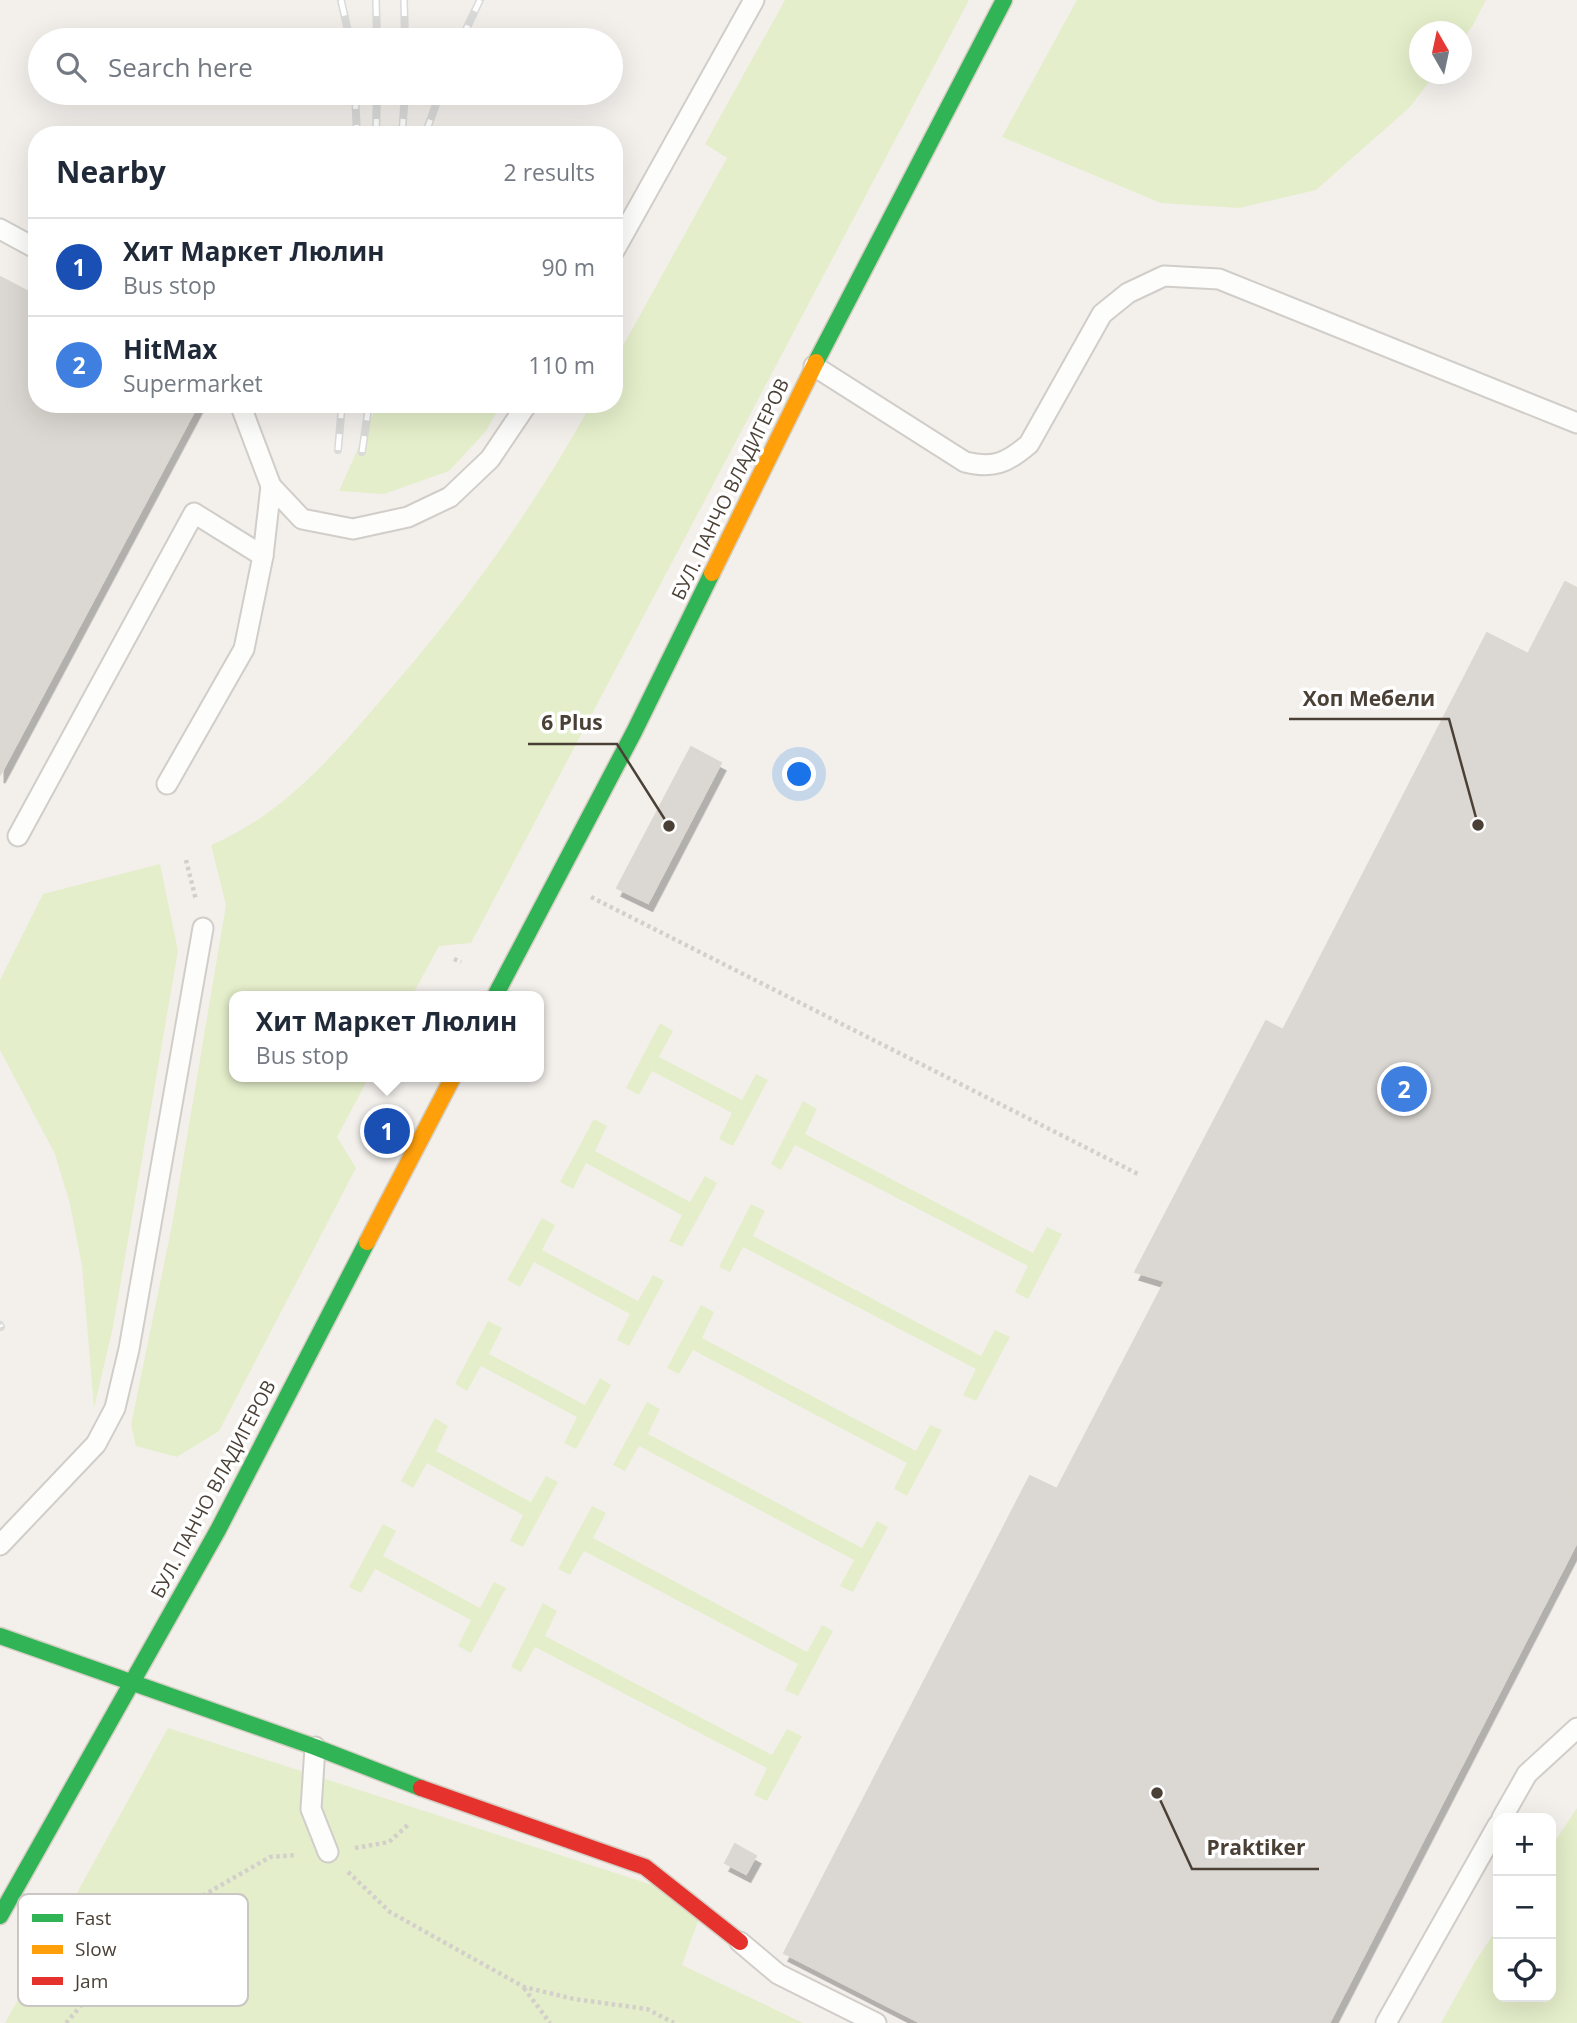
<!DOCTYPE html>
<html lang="en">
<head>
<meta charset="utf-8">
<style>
	body { margin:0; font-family:"Open Sans",sans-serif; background:#f2f2f3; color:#1f2937 }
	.controls { position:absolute; right:21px; bottom:21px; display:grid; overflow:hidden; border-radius:14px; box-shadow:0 7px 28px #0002 }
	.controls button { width:63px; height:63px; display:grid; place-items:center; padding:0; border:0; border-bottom:2px solid #e0e1e3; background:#fff; color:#1f2937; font:35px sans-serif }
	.compass { position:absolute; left:1409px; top:21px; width:63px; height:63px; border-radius:50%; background:#fff; box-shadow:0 7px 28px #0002; rotate:351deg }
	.you { position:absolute; left:800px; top:775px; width:24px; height:24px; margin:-18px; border:5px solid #fff; border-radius:50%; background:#1a73e8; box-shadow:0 0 0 10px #1a73e833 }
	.badge { display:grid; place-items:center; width:46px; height:46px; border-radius:50%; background:#b45309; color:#fff; font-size:23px; font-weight:700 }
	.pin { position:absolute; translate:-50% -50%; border:4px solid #fff; box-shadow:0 2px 7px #0006 }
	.popup { position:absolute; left:229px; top:991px; width:315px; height:91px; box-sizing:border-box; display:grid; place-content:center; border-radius:14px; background:#fff; filter:drop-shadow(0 2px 5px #0005); font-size:23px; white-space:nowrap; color:#747a83 }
	.popup b { font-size:26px; color:#1f2937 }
	.popup::after { content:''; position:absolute; left:50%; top:100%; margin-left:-14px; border:14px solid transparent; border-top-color:#fff }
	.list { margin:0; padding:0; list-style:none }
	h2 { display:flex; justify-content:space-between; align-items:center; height:91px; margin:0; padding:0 28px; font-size:30px }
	h2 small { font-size:23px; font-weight:400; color:#747a83 }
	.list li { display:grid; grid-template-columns:46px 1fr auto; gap:21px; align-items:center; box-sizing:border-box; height:98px; padding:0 28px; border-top:2px solid #e0e1e3 }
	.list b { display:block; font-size:26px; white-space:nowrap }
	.list p { margin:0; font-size:23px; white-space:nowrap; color:#747a83 }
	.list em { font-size:23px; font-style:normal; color:#747a83 }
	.icon { flex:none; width:38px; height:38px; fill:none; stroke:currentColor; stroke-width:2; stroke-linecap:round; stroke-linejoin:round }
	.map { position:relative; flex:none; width:1577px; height:2023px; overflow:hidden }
	.search { position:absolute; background:#fff; box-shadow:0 7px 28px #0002; left:28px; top:28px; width:595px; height:77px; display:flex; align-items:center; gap:18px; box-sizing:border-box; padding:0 24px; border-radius:38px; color:#747a83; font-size:26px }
	.panel { position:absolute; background:#fff; box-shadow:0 7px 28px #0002; left:28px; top:126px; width:595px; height:287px; border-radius:28px }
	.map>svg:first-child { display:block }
	.green { fill:#e4eeca }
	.building { fill:#dbd7d2; stroke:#dbd7d1; stroke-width:2; filter:url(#shadow) }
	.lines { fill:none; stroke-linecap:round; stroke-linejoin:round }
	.lane-casing { stroke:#d1cdc9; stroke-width:23 }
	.fast-casing { stroke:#d4cec3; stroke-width:19 }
	.slow-casing { stroke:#d4cec3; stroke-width:19 }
	.jam-casing { stroke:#d4cec3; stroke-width:19 }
	.path { stroke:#d3d0cb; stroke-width:4.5; stroke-dasharray:3.5 3.5; stroke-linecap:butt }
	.lane { stroke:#fdfdfc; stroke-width:19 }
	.fast { stroke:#30b455; stroke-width:16 }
	.slow { stroke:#ff9f0a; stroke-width:16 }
	.jam { stroke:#e5322d; stroke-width:16 }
	.rail-casing { stroke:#dadad9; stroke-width:8 }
	.rail { stroke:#fff; stroke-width:5; stroke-dasharray:16; stroke-linecap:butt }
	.labels { text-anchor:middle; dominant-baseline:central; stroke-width:7; stroke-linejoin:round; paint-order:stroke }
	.street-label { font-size:19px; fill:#4a4036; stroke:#fff }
	.key { fill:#fff; stroke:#c9c6c3; stroke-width:2 }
	.key-label { font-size:19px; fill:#4a4036 }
	.leader { fill:none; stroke:#4a4036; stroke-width:2.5 }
	.callout-dot { fill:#4a4036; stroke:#fff; stroke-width:2.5 }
	.callout-label { font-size:21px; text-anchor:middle; font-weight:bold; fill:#4a4036; stroke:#fff; stroke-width:7; stroke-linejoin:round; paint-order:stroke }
</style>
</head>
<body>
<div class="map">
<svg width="1577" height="2023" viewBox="0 0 1577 2023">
	<defs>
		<filter id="shadow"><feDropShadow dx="4.5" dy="8" stdDeviation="0" flood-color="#0004"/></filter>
	</defs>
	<rect width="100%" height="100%" fill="#f3f0ec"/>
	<g class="green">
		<path d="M785 0H969L471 943 439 946 412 996H235V1077H369L337 1137 356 1168 219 1431 177 1457 136 1446 131 1425 173 1220 226 905 211 845C283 815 337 752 386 694 464 605 534 508 591 404H614V362L727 158 705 144Z"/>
		<path d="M1077 0H1486L1473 25 1462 40V32H1420V74H1435L1410 107 1316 190 1239 208 1161 203 1002 137Z"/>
		<path d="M378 404H501L486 431 449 471 384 494 339 491Z"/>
		<path d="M160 864 178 951 113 1327 94 1408 82 1266 70 1204 55 1154 0 1050V980L43 894Z"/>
		<path d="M660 1023 673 1031 659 1057 742 1100 756 1074 768 1080 733 1146 719 1139 732 1113 652 1071 639 1095 626 1088Z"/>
		<path d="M803 1101 817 1109 805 1134 1033 1253 1047 1227 1062 1234 1028 1299 1015 1292 1028 1266 795 1145 781 1170 771 1164Z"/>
		<path d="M594 1119 607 1126 595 1151 690 1202 705 1176 717 1183 682 1247 669 1241 682 1215 586 1163 573 1189 560 1182Z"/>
		<path d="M751 1204 765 1211 753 1236 981 1356 995 1330 1010 1337 976 1401 963 1395 976 1369 743 1247 730 1272 719 1267Z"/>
		<path d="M542 1218 555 1225 542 1250 638 1301 653 1275 664 1281 629 1346 617 1340 630 1314 534 1262 520 1287 507 1280Z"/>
		<path d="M701 1305 714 1312 702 1338 916 1451 930 1425 942 1430 907 1496 894 1489 907 1463 693 1350 679 1374 667 1368Z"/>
		<path d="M488 1321 502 1328 489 1354 585 1405 600 1378 611 1385 576 1449 564 1443 577 1417 481 1366 467 1391 455 1384Z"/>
		<path d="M647 1402 660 1409 648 1434 862 1548 877 1521 888 1527 853 1592 840 1586 854 1560 639 1446 625 1471 613 1465Z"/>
		<path d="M435 1418 448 1426 436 1451 531 1502 546 1476 558 1482 523 1547 510 1541 523 1515 427 1463 413 1488 401 1481Z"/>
		<path d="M592 1506 606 1513 593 1538 807 1652 822 1625 833 1631 798 1696 785 1690 798 1664 584 1551 570 1575 558 1569Z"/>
		<path d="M383 1524 396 1531 383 1556 480 1608 494 1582 506 1588 471 1653 458 1646 471 1620 375 1569 361 1593 349 1587Z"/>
		<path d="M543 1603 557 1611 545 1636 772 1755 787 1729 802 1736 767 1801 754 1795 767 1768 535 1647 521 1672 511 1667Z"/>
		<path d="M168 1728 705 1902 682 1965 803 2023H5Z"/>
		<path d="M1577 1808V2023H1441L1475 1962 1498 1927V1997H1551V1847Z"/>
	</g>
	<g class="building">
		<path d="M0 277 37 296V404H198L0 775Z"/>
		<path d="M1565 582 1577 588V1492L1165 1281 1135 1272 1266 1021 1283 1030 1487 633 1528 654Z"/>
		<path d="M691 747 721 763 648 903 617 888Z"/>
		<path d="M1165 1281 1577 1492V1542L1329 2023H921L784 1953 1030 1476 1057 1489Z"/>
		<path d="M735 1844 756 1856 746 1874 725 1863Z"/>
	</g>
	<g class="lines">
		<defs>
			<g id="lane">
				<path d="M0 229 37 249"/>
				<path d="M614 251 754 0"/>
				<path d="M814 366 965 462C993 469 1007 463 1029 444L1102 314 1128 293 1164 276 1219 279 1577 423"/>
				<path d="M240 404 271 486 302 519 353 529 408 517 450 497 490 459 527 404"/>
				<path d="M167 784 244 649 263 556 271 486"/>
				<path d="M18 836 194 513 263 556"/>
				<path d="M0 1545 96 1444 115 1408 129 1349 203 928"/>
				<path d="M315 1747 311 1809 328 1852"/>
				<path d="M1502 1818 1527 1774 1577 1728"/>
				<path d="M740 1942 778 1974 876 2023"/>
				<path d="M1386 2023 1498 1825"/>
			</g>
			<g id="fast">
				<path d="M816 362 1004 0"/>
				<path d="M495 996 634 732 712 573"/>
				<path d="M0 1636 315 1747 421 1788"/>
				<path d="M0 1916 218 1530 367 1242"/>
			</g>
			<g id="slow">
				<path d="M712 573 816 362"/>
				<path d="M367 1242 453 1077"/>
			</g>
			<path id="jam" d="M421 1788 645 1867 740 1942"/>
		</defs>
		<use href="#lane" class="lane-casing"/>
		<use href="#fast" class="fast-casing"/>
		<use href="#slow" class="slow-casing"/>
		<use href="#jam" class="jam-casing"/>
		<g class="path">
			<path d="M186 860 196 900"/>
			<path d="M591 897 1140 1175"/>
			<path d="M454 959 461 962"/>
			<path d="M355 1848 389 1842 409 1824"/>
			<path d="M348 1872 390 1912 524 1987 574 1999 647 2009 674 2023"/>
			<path d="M524 1988 550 2023"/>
			<path d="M66 2023 150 1926 270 1857 297 1855"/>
		</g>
		<use href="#lane" class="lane"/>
		<use href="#fast" class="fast"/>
		<use href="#slow" class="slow"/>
		<use href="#jam" class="jam"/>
		<defs>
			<g id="rail">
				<path d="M341 0 350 40"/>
				<path d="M376 0 377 40"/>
				<path d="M404 0 405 40"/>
				<path d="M461 40 480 0"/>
				<path d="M355 93 357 135"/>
				<path d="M376 135 377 93"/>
				<path d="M402 135 405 93"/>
				<path d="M425 135 440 93"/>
				<path d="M338 450 342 404"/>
				<path d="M362 452 369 404"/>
				<path d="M0 1325 1 1327"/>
			</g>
		</defs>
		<use href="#rail" class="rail-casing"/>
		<use href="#rail" class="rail"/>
	</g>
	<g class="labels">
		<g class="street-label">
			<text transform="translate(730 489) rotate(-64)">БУЛ. ПАНЧО ВЛАДИГЕРОВ</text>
			<text transform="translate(213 1489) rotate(-62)">БУЛ. ПАНЧО ВЛАДИГЕРОВ</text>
		</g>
	</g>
	<rect x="18" y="1894" width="230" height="112" rx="10" class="key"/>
	<rect x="32" y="1914" width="31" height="8" fill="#30b455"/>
	<rect x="32" y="1945" width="31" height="9" fill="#ff9f0a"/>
	<rect x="32" y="1977" width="31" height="8" fill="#e5322d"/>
	<g class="key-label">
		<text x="75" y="1925">Fast</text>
		<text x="75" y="1956">Slow</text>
		<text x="75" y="1988">Jam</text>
	</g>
	<path class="leader" d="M1478 825L1449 719H1289M669 826L617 744H528M1157 1793L1192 1869H1319"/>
	<g class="callout-dot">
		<circle cx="1478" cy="825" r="7"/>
		<circle cx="669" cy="826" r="7"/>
		<circle cx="1157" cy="1793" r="7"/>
	</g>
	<g class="callout-label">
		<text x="1369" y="706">Хоп Мебели</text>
		<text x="572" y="730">6 Plus</text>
		<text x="1256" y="1855">Praktiker</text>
	</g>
</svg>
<div class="controls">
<button>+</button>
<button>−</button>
<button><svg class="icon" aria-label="locate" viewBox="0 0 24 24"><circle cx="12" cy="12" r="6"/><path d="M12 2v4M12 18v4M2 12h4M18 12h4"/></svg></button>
</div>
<svg class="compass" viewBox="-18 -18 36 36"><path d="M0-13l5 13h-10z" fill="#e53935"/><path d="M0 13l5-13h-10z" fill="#747a83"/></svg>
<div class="you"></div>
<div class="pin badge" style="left:387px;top:1131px;background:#1a4fb4">1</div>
<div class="popup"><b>Хит Маркет Люлин</b>Bus stop</div>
<div class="pin badge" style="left:1404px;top:1089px;background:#3f7fe0">2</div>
<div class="search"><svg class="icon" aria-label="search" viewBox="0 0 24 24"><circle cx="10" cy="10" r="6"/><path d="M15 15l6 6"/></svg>Search here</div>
<section class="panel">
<h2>Nearby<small>2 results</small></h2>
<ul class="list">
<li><span class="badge" style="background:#1a4fb4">1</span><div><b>Хит Маркет Люлин</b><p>Bus stop</p></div><em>90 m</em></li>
<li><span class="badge" style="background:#3f7fe0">2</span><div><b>HitMax</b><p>Supermarket</p></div><em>110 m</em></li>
</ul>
</section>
</div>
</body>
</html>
